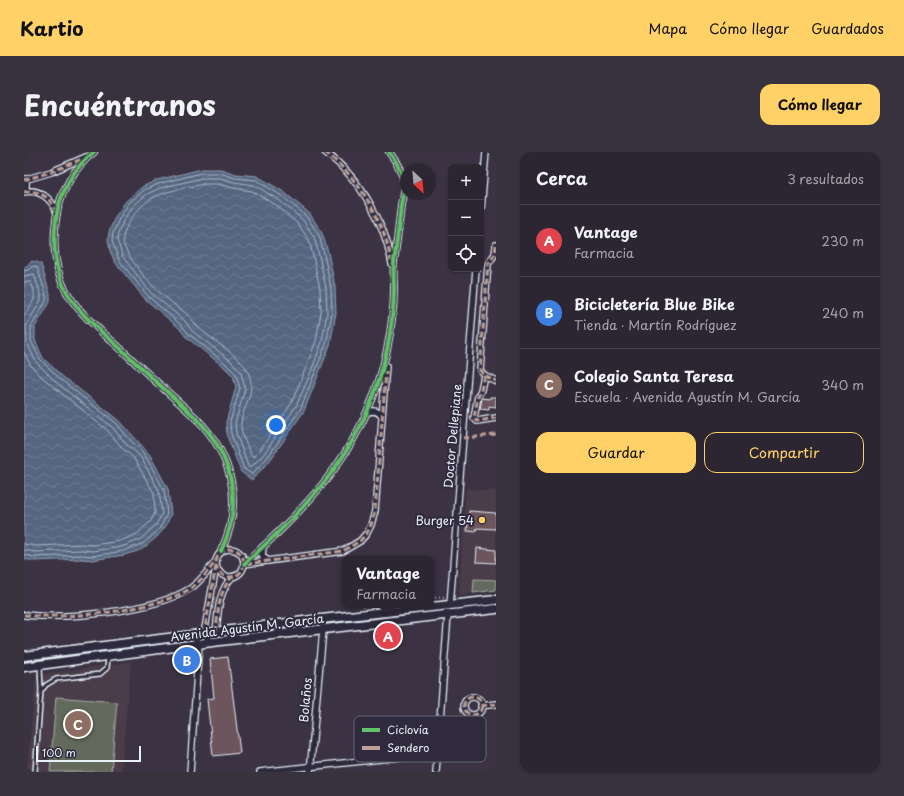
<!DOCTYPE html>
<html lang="es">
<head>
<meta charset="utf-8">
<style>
	body { margin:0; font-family:"Playpen Sans",sans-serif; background:#38323e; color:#f1f3f6 }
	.controls { position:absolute; right:12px; top:12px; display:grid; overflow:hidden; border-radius:8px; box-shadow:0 1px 3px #0004 }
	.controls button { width:36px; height:36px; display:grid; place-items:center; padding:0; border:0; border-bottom:1px solid #48434d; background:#2c2632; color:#f1f3f6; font:20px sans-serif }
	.compass { position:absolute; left:376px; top:12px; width:36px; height:36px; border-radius:50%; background:#2c2632; box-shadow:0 1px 3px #0004; rotate:154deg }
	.scale { position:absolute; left:12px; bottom:10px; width:105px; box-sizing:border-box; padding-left:4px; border:2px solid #e8f1f8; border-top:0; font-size:11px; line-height:14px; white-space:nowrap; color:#e8f1f8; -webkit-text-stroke:3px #2f2a3d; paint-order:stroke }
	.you { position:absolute; left:252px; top:273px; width:14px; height:14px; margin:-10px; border:3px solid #fff; border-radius:50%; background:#1a73e8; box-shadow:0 0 0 6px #1a73e833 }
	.badge { display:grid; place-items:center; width:26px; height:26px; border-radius:50%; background:#ffd166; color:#fff; font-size:13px; font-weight:700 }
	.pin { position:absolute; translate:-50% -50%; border:2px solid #fff; box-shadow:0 1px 4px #0006 }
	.popup { position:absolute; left:318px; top:404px; width:92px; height:52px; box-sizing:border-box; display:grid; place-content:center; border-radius:8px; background:#2c2632; filter:drop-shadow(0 1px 3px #0005); font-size:13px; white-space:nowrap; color:#a6a5ac }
	.popup b { font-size:15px; color:#f1f3f6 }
	.popup::after { content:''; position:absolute; left:50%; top:100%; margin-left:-8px; border:8px solid transparent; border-top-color:#2c2632 }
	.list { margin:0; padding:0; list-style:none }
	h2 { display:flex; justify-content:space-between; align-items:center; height:52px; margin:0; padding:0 16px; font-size:17px }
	h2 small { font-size:13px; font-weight:400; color:#a6a5ac }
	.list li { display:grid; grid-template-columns:26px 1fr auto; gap:12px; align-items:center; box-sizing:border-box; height:72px; padding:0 16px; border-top:1px solid #48434d }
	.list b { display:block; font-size:15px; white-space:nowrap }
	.list p { margin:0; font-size:13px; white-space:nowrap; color:#a6a5ac }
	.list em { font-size:13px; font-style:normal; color:#a6a5ac }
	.actions { display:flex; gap:8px; padding:12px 16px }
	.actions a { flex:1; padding:9px 0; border:1px solid #ffd166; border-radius:12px; text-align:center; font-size:14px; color:#ffd166 }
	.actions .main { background:#ffd166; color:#111 }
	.icon { flex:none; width:22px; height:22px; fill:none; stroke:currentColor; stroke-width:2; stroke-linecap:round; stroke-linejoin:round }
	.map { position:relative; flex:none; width:472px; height:620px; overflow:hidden; border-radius:12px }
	header { display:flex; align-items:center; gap:24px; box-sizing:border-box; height:56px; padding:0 20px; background:#ffd166; color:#111 }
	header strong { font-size:19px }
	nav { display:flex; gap:22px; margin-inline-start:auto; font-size:14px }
	.intro { display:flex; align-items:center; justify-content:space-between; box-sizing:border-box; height:96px; padding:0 24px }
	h1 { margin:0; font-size:28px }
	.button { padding:10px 18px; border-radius:12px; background:#ffd166; color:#111; font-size:14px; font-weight:700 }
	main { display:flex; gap:24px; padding:0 24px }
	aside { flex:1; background:#2c2632; border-radius:12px; box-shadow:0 1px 3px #0004 }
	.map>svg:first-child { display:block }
	.built { fill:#4a3d4a }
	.grass { fill:url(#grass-tufts); stroke:#a6aeaa }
	.garden { fill:#646a5c; stroke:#a6aeaa }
	.water { fill:url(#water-waves); stroke:#909eb0 }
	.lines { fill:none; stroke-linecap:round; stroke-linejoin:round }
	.shore { stroke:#adb9c8; stroke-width:1 }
	.building { fill:#6c555c; stroke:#e8f1f8 }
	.lane-casing { stroke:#e8f1f8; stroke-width:6 }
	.street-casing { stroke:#e8f1f8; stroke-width:8 }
	.secondary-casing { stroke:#e8f1f8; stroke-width:11 }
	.path { stroke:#e8f1f8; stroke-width:1.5; stroke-dasharray:1 3; stroke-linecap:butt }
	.lane { stroke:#2f2a3d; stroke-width:3 }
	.street { stroke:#2f2a3d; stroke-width:5.5 }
	.secondary { stroke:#2f2a3d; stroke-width:8 }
	.quiet { stroke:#bda197; stroke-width:3; stroke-dasharray:6 3; stroke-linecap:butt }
	.cycleway-casing { stroke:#2f2a3d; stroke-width:6 }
	.cycleway { stroke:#61c268; stroke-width:4 }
	.poi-dot { fill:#ffd166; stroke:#2f2a3d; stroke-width:1.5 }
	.labels { text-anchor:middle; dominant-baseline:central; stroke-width:4; stroke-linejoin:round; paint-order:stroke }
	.street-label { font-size:12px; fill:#e8f1f8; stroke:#2f2a3d }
	.poi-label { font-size:12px; fill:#e8f1f8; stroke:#2f2a3d; text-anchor:end }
	.key { fill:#2f2a3d; stroke:#666675; stroke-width:1 }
	.key-label { font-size:11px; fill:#e8f1f8 }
</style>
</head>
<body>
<header>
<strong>Kartio</strong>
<nav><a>Mapa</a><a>Cómo llegar</a><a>Guardados</a></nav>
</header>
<div class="intro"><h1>Encuéntranos</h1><a class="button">Cómo llegar</a></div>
<main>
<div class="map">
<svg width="472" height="620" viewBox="0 0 472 620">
	<defs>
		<pattern id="grass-tufts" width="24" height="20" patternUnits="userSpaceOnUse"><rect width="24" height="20" fill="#646a5c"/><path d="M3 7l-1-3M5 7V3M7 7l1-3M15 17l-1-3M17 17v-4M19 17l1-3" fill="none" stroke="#7a8074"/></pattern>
		<pattern id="water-waves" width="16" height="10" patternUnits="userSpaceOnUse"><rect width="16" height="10" fill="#556680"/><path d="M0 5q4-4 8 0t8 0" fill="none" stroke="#6d7c93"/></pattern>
	</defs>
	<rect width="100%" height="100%" fill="#3b3343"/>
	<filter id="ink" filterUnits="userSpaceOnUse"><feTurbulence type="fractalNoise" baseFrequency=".025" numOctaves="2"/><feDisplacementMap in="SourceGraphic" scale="8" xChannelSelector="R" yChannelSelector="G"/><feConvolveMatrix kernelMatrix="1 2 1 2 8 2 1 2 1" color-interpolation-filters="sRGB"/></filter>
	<g filter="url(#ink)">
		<g class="built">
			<path d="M442 337 472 339V438L435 443Z"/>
			<path d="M107 510 97 620H3L12 523Z"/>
		</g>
		<path class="grass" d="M472 449V452L189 486 186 483Z"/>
		<g class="garden">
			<path d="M450 427 472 428V438L449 441Z"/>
			<path d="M32 545 93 550 87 620H26Z"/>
		</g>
		<g class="water">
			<path d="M178 17H197L212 22 233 24 260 40 286 62 298 81 304 100 311 135 312 161 306 193 280 259 247 307 228 328 217 320 203 284 202 270 212 235 209 224 200 215 162 185 155 176 121 147 91 110 86 99 84 88 85 80 91 65 102 49 118 35 133 28Z"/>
			<path d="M8 109 13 110 17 112 26 142V150L11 175V188L19 206 38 224 95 268 126 303 144 337 147 362 142 374 133 385 122 394 114 399 100 403 69 408 57 407 11 409 0 407V116Z"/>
		</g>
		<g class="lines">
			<g class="shore">
				<path d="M178 21H196L211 26 232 28 258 44 282 64 295 83 300 102 307 136 308 161 302 192 277 256 244 305 228 322 220 317 207 282 206 270 216 236 212 222 202 212 165 182 157 173 124 144 95 108 88 89 89 81 95 67 105 51 120 38 134 32Z"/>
				<path d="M179 26H196L210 30 230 33 255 48 279 68 290 85 295 103 302 136 303 161 298 190 285 225 272 254 240 302 227 315 224 314 212 281 211 271 221 237 217 220 206 208 168 179 161 169 127 141 99 105 93 88 94 82 99 69 109 54 123 42 136 36Z"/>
				<path d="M179 32H195L209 36 228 39 252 53 274 72 285 88 289 104 296 137 297 160 292 189 279 223 267 252 236 298 229 305 227 303C224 294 216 282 217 272 219 251 235 239 222 216 214 204 188 187 176 177 171 173 168 167 164 163 153 154 141 146 131 136 122 127 100 101 99 89 98 75 116 53 127 47 142 38 163 36 179 32Z"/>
				<path d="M0 119 4 118 9 114 13 115 22 142V149L7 175V189L16 207 36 227 92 271 107 289 117 298 122 305 140 338 143 362 136 376 120 391 99 399 69 404 57 403 11 405 0 403"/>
				<path d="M0 124 10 122 17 143V148L2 174 3 191 12 210 33 231 88 275 103 293 113 301 118 307 135 339 138 362 132 373 117 387 98 395 69 399 57 398 11 400 0 398"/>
				<path d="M0 130H7C14 148 9 149 0 164"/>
				<path d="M0 200 7 214 19 226 84 279 99 297 109 305 130 341 131 361 127 369 113 382 96 389 69 393 57 392 12 394 0 392"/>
			</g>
		</g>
		<g class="building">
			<path d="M466 245H472V255L465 254V258L456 257 458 246 466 247Z"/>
			<path d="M445 359 472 361V377L453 376 452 380 443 379Z"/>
			<path d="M453 396 472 398V411L452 410Z"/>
			<path d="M204 505 216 601 189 604 183 547 190 546 186 507Z"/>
		</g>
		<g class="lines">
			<defs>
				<g id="lane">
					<path d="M17 539 22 533 32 527 76 522 83 516 84 505"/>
					<path d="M11 620 17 539 16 514"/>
				</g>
				<g id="street">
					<path d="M70 0C50 15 35 42 32 67 29 89 30 112 39 133 52 160 76 178 98 198 122 221 147 243 172 266 209 303 220 352 197 399"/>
					<path d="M301 0C336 26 361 70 368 112"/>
					<path d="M0 28 27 20 62 5"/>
					<path d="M2 39V27"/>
					<path d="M0 40C15 36 28 47 33 61"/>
					<path d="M457 58 462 0"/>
					<path d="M472 93 471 102 464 112 456 218 460 223 472 229"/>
					<path d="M460 223 457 238 454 244 450 266 453 269 472 266"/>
					<path d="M344 260C350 258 355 259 358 265"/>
					<path d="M239 395 238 404 244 409"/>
					<circle cx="206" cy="411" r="14"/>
					<path d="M220 412C290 350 343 292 363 198 367 178 370 157 370 137 370 128 369 120 370 110 373 91 375 72 377 53 378 46 380 39 380 32 379 20 372 9 365 0"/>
					<path d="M220 412 319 399 336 389 343 381 347 373 351 359 362 214"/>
					<path d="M426 453 452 117"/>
					<path d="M0 463C44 467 130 460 167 436 177 429 184 419 192 409"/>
					<path d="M192 480C194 461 194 440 208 425"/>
					<path d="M188 490 180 482 192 415"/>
					<circle cx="449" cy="554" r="9"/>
					<path d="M457 554 472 552"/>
					<path d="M166 620 175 492 169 483"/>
					<path d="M236 620 413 601"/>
					<path d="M286 620 299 478"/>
					<path d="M412 620 424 463"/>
				</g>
				<g id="secondary">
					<path d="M0 504 288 468 472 448"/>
					<path d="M0 515 188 490 472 457"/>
				</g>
			</defs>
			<use href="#lane" class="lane-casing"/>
			<use href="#street" class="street-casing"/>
			<use href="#secondary" class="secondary-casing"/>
			<g class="path">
				<path d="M407 446 420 445"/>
				<path d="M339 454 349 453"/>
			</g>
			<use href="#lane" class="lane"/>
			<use href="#street" class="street"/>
			<use href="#secondary" class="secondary"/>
			<g class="quiet">
				<path d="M301 0C334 25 361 69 367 109"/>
				<path d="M0 28 27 20 58 7"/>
				<path d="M0 40C14 37 28 46 32 60"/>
				<path d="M472 93 471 102 464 112 456 218 460 223 472 229"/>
				<path d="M460 223 457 238 454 244 450 266 453 269 472 266"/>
				<path d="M439 286 472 283"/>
				<circle cx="206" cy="411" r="14"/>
				<path d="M222 412 319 399 336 389 343 381 347 373 351 359 362 219"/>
				<path d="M0 463C44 467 130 460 167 436 177 429 184 419 192 409"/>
				<path d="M192 480C194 461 194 440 208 425"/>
				<path d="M180 482 192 414"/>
				<circle cx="449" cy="554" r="9"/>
				<path d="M457 554 472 552"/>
			</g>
			<defs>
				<g id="cycleway">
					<path d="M70 0C50 15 35 42 32 67 29 89 30 112 39 133 52 160 76 178 98 198 122 221 147 243 172 266 209 303 220 352 197 399"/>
					<path d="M220 412C290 350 343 292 363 198 367 178 370 157 370 137 370 128 369 120 370 110 373 91 375 72 377 53 378 46 380 39 380 32 379 20 372 9 365 0"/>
				</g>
			</defs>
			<use href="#cycleway" class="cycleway-casing"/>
			<use href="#cycleway" class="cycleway"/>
		</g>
	</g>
	<circle class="poi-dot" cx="458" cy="368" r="4"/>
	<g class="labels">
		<g class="street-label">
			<text transform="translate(428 284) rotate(-85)">Doctor Dellepiane</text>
			<text transform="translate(223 475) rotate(-7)">Avenida Agustín M. García</text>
			<text transform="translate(281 548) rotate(-85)">Bolaños</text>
		</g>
		<g class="poi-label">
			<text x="450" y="368">Burger 54</text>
		</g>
	</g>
	<rect x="330" y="564" width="132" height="46" rx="6" class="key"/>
	<rect x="338" y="576" width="18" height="4" fill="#61c268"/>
	<rect x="338" y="594" width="18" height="4" fill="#bda197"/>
	<g class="key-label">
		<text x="363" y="582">Ciclovía</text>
		<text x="363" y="600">Sendero</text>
	</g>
</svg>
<div class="controls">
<button>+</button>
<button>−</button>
<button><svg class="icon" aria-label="locate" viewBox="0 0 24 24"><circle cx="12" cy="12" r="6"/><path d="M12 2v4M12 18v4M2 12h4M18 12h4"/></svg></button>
</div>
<svg class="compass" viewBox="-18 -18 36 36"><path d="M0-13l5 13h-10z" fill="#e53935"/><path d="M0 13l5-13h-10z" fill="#a6a5ac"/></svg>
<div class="scale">100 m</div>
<div class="you"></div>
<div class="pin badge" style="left:364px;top:484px;background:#e0444e">A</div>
<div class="popup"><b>Vantage</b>Farmacia</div>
<div class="pin badge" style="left:163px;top:508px;background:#3f7fe0">B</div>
<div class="pin badge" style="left:54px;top:572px;background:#8d6e63">C</div>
</div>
<aside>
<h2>Cerca<small>3 resultados</small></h2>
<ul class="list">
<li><span class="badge" style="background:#e0444e">A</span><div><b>Vantage</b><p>Farmacia</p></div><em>230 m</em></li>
<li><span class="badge" style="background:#3f7fe0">B</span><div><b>Bicicletería Blue Bike</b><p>Tienda · Martín Rodríguez</p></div><em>240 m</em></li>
<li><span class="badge" style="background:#8d6e63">C</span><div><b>Colegio Santa Teresa</b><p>Escuela · Avenida Agustín M. García</p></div><em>340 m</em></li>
</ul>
<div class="actions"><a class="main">Guardar</a><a>Compartir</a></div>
</aside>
</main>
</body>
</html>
